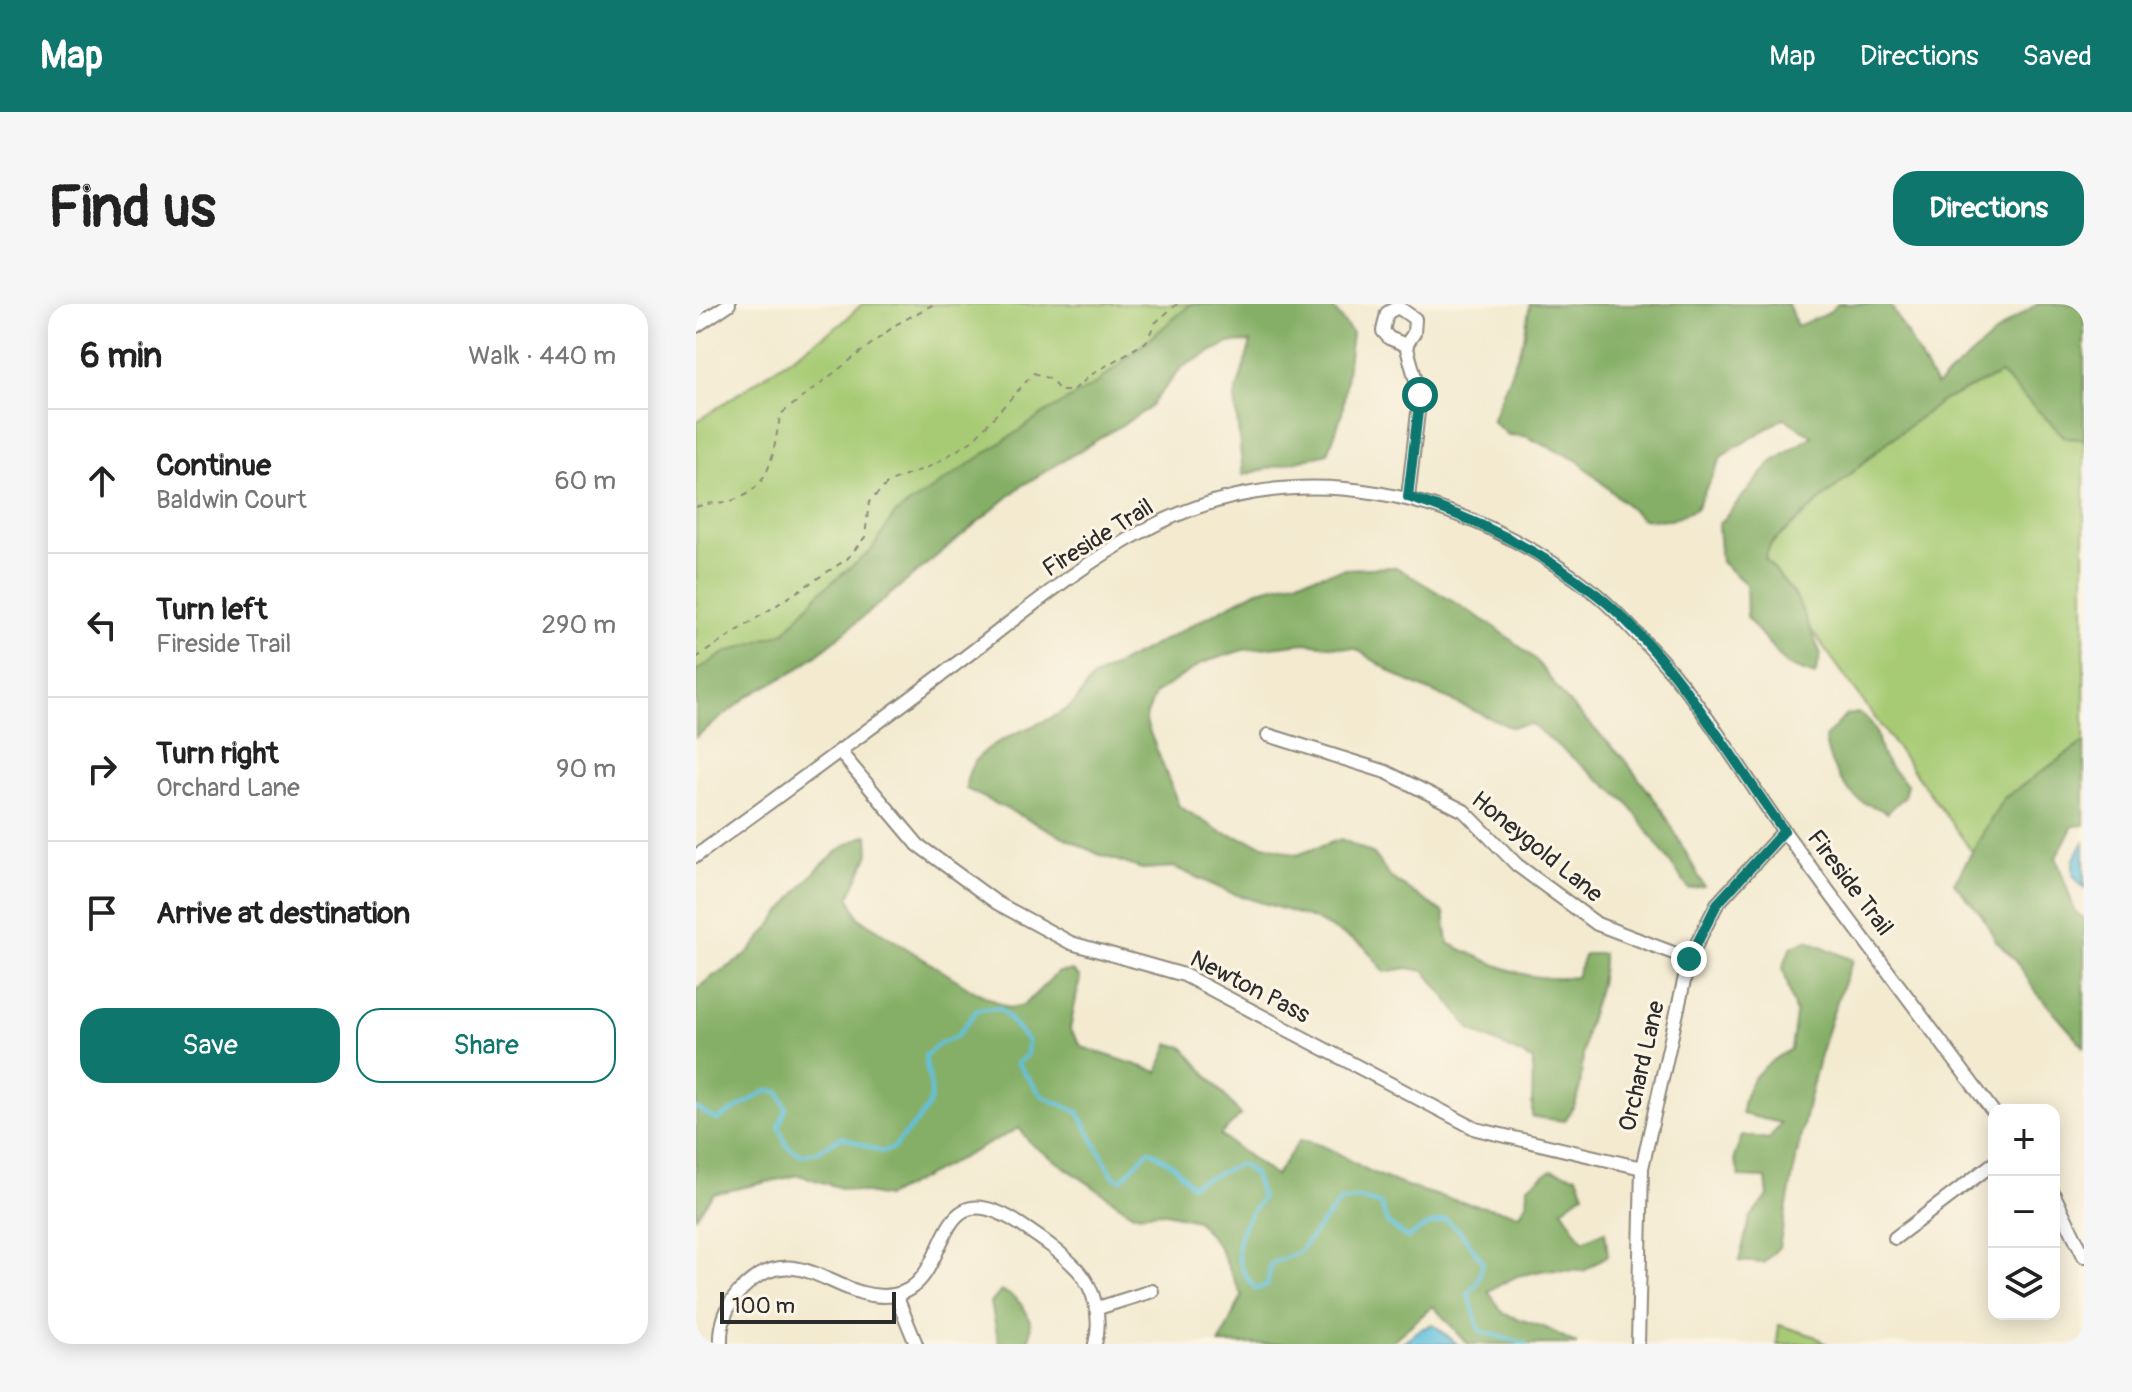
<!DOCTYPE html>
<html lang="en">
<head>
<meta charset="utf-8">
<style>
	body { margin:0; font-family:Pangolin,sans-serif; background:#f6f6f6; color:#222 }
	.controls { position:absolute; right:24px; bottom:24px; display:grid; overflow:hidden; border-radius:16px; box-shadow:0 4px 20px #0003 }
	.controls button { width:72px; height:72px; display:grid; place-items:center; padding:0; border:0; border-bottom:2px solid #e0e0e0; background:#fff; color:#222; font:40px sans-serif }
	.scale { position:absolute; left:24px; bottom:20px; width:176px; box-sizing:border-box; padding-left:8px; border:4px solid #2b2b2b; border-top:0; font-size:22px; line-height:28px; white-space:nowrap; color:#2b2b2b; -webkit-text-stroke:6px #fcf5e5; paint-order:stroke }
	.stop { position:absolute; width:24px; height:24px; margin:-18px; border:6px solid #0f766e; border-radius:50%; background:#fff }
	.stop.end { background:#0f766e; border-color:#fff; box-shadow:0 2px 8px #0008 }
	.list { margin:0; padding:0; list-style:none }
	h2 { display:flex; justify-content:space-between; align-items:center; height:104px; margin:0; padding:0 32px; font-size:34px }
	h2 small { font-size:26px; font-weight:400; color:#767676 }
	.list li { display:grid; grid-template-columns:52px 1fr auto; gap:24px; align-items:center; box-sizing:border-box; height:144px; padding:0 32px; border-top:2px solid #e0e0e0 }
	.list b { display:block; font-size:30px; white-space:nowrap }
	.list p { margin:0; font-size:26px; white-space:nowrap; color:#767676 }
	.list em { font-size:26px; font-style:normal; color:#767676 }
	.actions { display:flex; gap:16px; padding:24px 32px }
	.actions a { flex:1; padding:18px 0; border:2px solid #0f766e; border-radius:24px; text-align:center; font-size:28px; color:#0f766e }
	.actions .main { background:#0f766e; color:#fff }
	.icon { flex:none; width:44px; height:44px; fill:none; stroke:currentColor; stroke-width:2; stroke-linecap:round; stroke-linejoin:round }
	.map { position:relative; flex:none; width:1388px; height:1040px; overflow:hidden; border-radius:24px }
	header { display:flex; align-items:center; gap:48px; box-sizing:border-box; height:112px; padding:0 40px; background:#0f766e; color:#fff }
	header strong { font-size:38px }
	nav { display:flex; gap:44px; margin-inline-start:auto; font-size:28px }
	.intro { display:flex; align-items:center; justify-content:space-between; box-sizing:border-box; height:192px; padding:0 48px }
	h1 { margin:0; font-size:56px }
	.button { padding:20px 36px; border-radius:24px; background:#0f766e; color:#fff; font-size:28px; font-weight:700 }
	main { display:flex; gap:48px; padding:0 48px }
	aside { flex:1; background:#fff; border-radius:24px; box-shadow:0 4px 20px #0003 }
	.map>svg:first-child { display:block }
	.green { fill:#a7cb74; stroke:#697b50; stroke-width:2 }
	.forest { fill:#85af66; stroke:#586d48; stroke-width:2 }
	.water { fill:#61c1df; stroke:#467685; stroke-width:2 }
	.lines { fill:none; stroke-linecap:round; stroke-linejoin:round }
	.stream { stroke:#61c1df; stroke-width:4 }
	.minor-casing { stroke:#8f8a7e; stroke-width:16 }
	.path { stroke:#8f8a7e; stroke-width:2; stroke-dasharray:6 6; stroke-linecap:butt }
	.minor { stroke:#fff; stroke-width:12 }
	.route { stroke:#0f766e; stroke-width:10 }
	.labels { text-anchor:middle; dominant-baseline:central; stroke-width:6; stroke-linejoin:round; paint-order:stroke }
	.street-label { font-size:24px; fill:#2b2b2b; stroke:#fcf5e5 }
</style>
</head>
<body>
<header>
<strong>Map</strong>
<nav><a>Map</a><a>Directions</a><a>Saved</a></nav>
</header>
<div class="intro"><h1>Find us</h1><a class="button">Directions</a></div>
<main>
<aside>
<h2>6 min<small>Walk · 440 m</small></h2>
<ul class="list">
<li><svg class="icon" aria-label="ahead" viewBox="0 0 24 24"><path d="M12 20V5M6 11l6-6 6 6"/></svg><div><b>Continue</b><p>Baldwin Court</p></div><em>60 m</em></li>
<li><svg class="icon" aria-label="left" viewBox="0 0 24 24"><path d="M17 20v-9H6M10 6l-5 5 5 5"/></svg><div><b>Turn left</b><p>Fireside Trail</p></div><em>290 m</em></li>
<li><svg class="icon" aria-label="right" viewBox="0 0 24 24"><path d="M7 20v-9h11M14 6l5 5-5 5"/></svg><div><b>Turn right</b><p>Orchard Lane</p></div><em>90 m</em></li>
<li><svg class="icon" aria-label="arrive" viewBox="0 0 24 24"><path d="M6 21V4h12l-3 4 3 4H6"/></svg><div><b>Arrive at destination</b></div></li>
</ul>
<div class="actions"><a class="main">Save</a><a>Share</a></div>
</aside>
<div class="map">
<svg width="1388" height="1040" viewBox="0 0 1388 1040">
	<rect width="100%" height="100%" fill="#fcf5e5"/>
	<filter id="ink" filterUnits="userSpaceOnUse"><feTurbulence type="fractalNoise" baseFrequency=".0125" numOctaves="2"/><feDisplacementMap in="SourceGraphic" scale="16" xChannelSelector="R" yChannelSelector="G"/><feConvolveMatrix kernelMatrix="1 2 1 2 8 2 1 2 1" color-interpolation-filters="sRGB"/></filter>
	<filter id="wash" filterUnits="userSpaceOnUse"><feTurbulence type="fractalNoise" baseFrequency=".006" numOctaves="4" result="noise"/><feDisplacementMap in="SourceGraphic" scale="32" xChannelSelector="R" yChannelSelector="G"/><feGaussianBlur stdDeviation="1.8" result="paint"/><feColorMatrix in="noise" values="0 0 0 0 0 0 0 0 0 0 0 0 0 0 0 0 0 1.4 0 .05"/><feComposite in="paint" operator="in"/></filter>
	<g filter="url(#wash)">
		<rect width="100%" height="100%" fill="#f3ead0"/>
		<g class="green">
			<path d="M166 0H539L0 403V118L145 20Z"/>
			<path d="M1305 69 1370 134 1388 135V438L1307 495 1277 549 1114 324 1100 293 1069 254 1074 241 1190 139 1246 97Z"/>
			<path d="M1083 1021 1118 1032 1130 1040H1081Z"/>
		</g>
		<g class="forest">
			<path d="M495 0H634L656 29 646 110 632 149 547 171 539 93 555 38 532 39 486 63 452 105 324 183 133 341 99 367 54 391 0 433V367L31 348 89 328 125 287 174 248 199 210 349 109 401 79Z"/>
			<path d="M834 0H1092L1101 22 1131 10 1142 0H1194L1240 82 1313 18 1341 0H1388V135L1370 134 1305 70 1246 97 1190 139 1074 240 1069 254 1100 293 1125 350 1119 371 1091 361 1051 314 1050 280 1025 258 1022 221 1075 159 1116 132 1088 114 1026 152 1000 205 975 216 946 215 881 156 829 132 812 131 796 117 828 34Z"/>
			<path d="M700 263 799 323 839 355 872 398 927 454 966 505 1008 582 993 585 931 498 835 420 814 423 705 374 660 345 609 339 547 346 506 359 459 390 449 416 483 502 525 528 601 551 645 535 678 550 694 573 748 609 752 639C795 659 832 680 880 673L889 650H907C908 679 897 700 890 728 883 760 891 790 869 817L836 813 837 756 776 727 729 667 711 664 689 668 668 642 618 615 535 589 478 563 446 565 402 550 270 485C271 431 346 428 377 400 384 393 390 382 396 374L562 286 649 265Z"/>
			<path d="M1163 409C1182 421 1180 429 1185 448 1188 459 1203 472 1211 480L1208 493 1191 509C1182 502 1170 502 1162 495 1144 480 1131 456 1129 434L1150 411Z"/>
			<path d="M1388 438V521L1377 522 1360 553 1379 607 1388 615V743L1339 687 1322 659 1300 637 1286 611 1258 579 1307 495Z"/>
			<path d="M172 531 173 550 153 593 163 614 278 687 313 704 328 701 362 668 377 667 384 674 374 725 386 743 462 768 473 740 487 743 545 811 524 831 579 872 604 836C635 840 655 860 682 871 727 890 777 902 824 910L831 898 832 882 855 866 881 872 888 889 866 905 887 937 909 927 912 951 888 967 850 966 821 972 792 987 808 1010 850 1024 881 1040H772L737 1002 693 1040H523L546 992 523 943 501 916 465 908 437 910 335 840 323 824 190 893 145 884 103 871 17 890 0 913V687C15 669 39 663 54 647 87 610 125 545 172 531Z"/>
			<path d="M1111 636 1157 656C1118 746 1102 846 1083 943L1068 959 1043 957 1054 914 1072 892 1070 874 1044 873 1038 854 1046 831 1073 835 1085 819 1046 810C1047 777 1067 761 1095 745L1100 711 1087 663 1095 643Z"/>
			<path d="M305 987C328 995 341 1018 331 1040H303L295 999Z"/>
		</g>
		<g class="water">
			<path d="M1388 538V584L1377 571V557Z"/>
			<path d="M737 1020 761 1040H704L723 1026Z"/>
		</g>
		<g class="lines">
			<path class="stream" d="M0 804 21 816 72 786 83 788 90 804 83 823 91 842 105 851 120 848 146 833 186 848 198 844C208 828 234 811 235 791 236 779 230 764 229 752L244 739 261 732 282 705 304 704 332 737 331 751 321 759 346 792 382 808 418 873 425 876 453 846 477 861 495 881 544 860 558 870 566 894C541 926 530 952 560 985L571 982 575 960 603 948 644 897 664 894 685 901 691 919 712 934 730 922 750 916 764 927 787 958 782 978 772 989 784 1027 830 1040"/>
		</g>
	</g>
	<g filter="url(#ink)">
		<g class="lines">
			<defs>
				<g id="minor">
					<path d="M0 22 33 0"/>
					<path d="M710 41 693 34 687 27 691 9 702 3 719 15 718 29 710 41 724 91 712 193"/>
					<path d="M572 431 690 468 768 507 821 561 901 620 993 655"/>
					<path d="M144 448 222 541 301 599 375 639 488 671 780 825 946 864"/>
					<path d="M0 552C87 489 174 425 260 360 321 314 380 263 447 227 600 145 770 187 900 290 923 309 945 334 966 357 1010 405 1050 476 1090 530 1158 623 1229 716 1298 809"/>
					<path d="M1358 891 1388 952"/>
					<path d="M1199 934 1298 859"/>
					<path d="M200 991 220 1040"/>
					<path d="M402 1004 456 987"/>
					<path d="M25 1040C24 1020 31 999 46 985 102 929 141 1001 198 991 260 980 231 859 325 921 346 935 365 948 382 966 399 985 406 1015 399 1040"/>
					<path d="M942 1040 946 864 993 655 1021 600 1088 527"/>
				</g>
			</defs>
			<use href="#minor" class="minor-casing"/>
			<g class="path">
				<path d="M0 203C13 198 26 200 38 196 79 182 76 145 85 110L201 20 238 0"/>
				<path d="M0 354 151 255 169 233 173 198 192 179 237 161 276 137 338 69 354 75 364 87H376L398 69 450 38 459 19 481 0"/>
			</g>
			<use href="#minor" class="minor"/>
		</g>
	</g>
	<g class="lines" filter="url(#ink)">
		<path class="route" d="M724 91 712 193C781 215 843 246 900 290 973 347 1034 452 1088 527L1021 600 993 655"/>
	</g>
	<g class="labels">
		<g class="street-label">
			<text transform="translate(402 234) rotate(-32)">Fireside Trail</text>
			<text transform="translate(841 543) rotate(39)">Honeygold Lane</text>
			<text transform="translate(1154 579) rotate(53)">Fireside Trail</text>
			<text transform="translate(554 683) rotate(27)">Newton Pass</text>
			<text transform="translate(946 762) rotate(-77)">Orchard Lane</text>
		</g>
	</g>
</svg>
<div class="controls">
<button>+</button>
<button>−</button>
<button><svg class="icon" aria-label="layers" viewBox="0 0 24 24"><path d="M12 4l9 5-9 5-9-5zM3 14l9 5 9-5"/></svg></button>
</div>
<div class="scale">100 m</div>
<div class="stop" style="left:724px;top:91px"></div>
<div class="stop end" style="left:993px;top:655px"></div>
</div>
</main>
</body>
</html>
